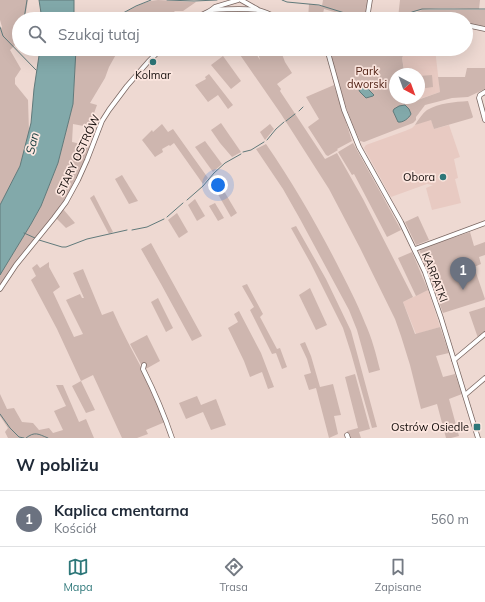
<!DOCTYPE html>
<html lang="pl">
<head>
<meta charset="utf-8">
<style>
	body { margin:0; font-family:Mulish,sans-serif; background:#f2f2f3; color:#1f2937 }
	.compass { position:absolute; left:389px; top:68px; width:36px; height:36px; border-radius:50%; background:#fff; box-shadow:0 4px 16px #0002; rotate:139deg }
	.you { position:absolute; left:218px; top:185px; width:14px; height:14px; margin:-10px; border:3px solid #fff; border-radius:50%; background:#1a73e8; box-shadow:0 0 0 6px #1a73e833 }
	.badge { display:grid; place-items:center; width:26px; height:26px; border-radius:50%; background:#2d7779; color:#fff; font-size:13px; font-weight:700 }
	.pin { position:absolute; translate:-50% -33px; filter:drop-shadow(0 1px 2px #0008) }
	.pin::after { content:''; position:absolute; top:21px; width:14px; height:12px; background:inherit; clip-path:polygon(0 0,100% 0,50% 100%) }
	.list { margin:0; padding:0; list-style:none }
	h2 { display:flex; justify-content:space-between; align-items:center; height:52px; margin:0; padding:0 16px; font-size:17px }
	h2 small { font-size:13px; font-weight:400; color:#747a83 }
	.list li { display:grid; grid-template-columns:26px 1fr auto; gap:12px; align-items:center; box-sizing:border-box; height:56px; padding:0 16px; border-top:1px solid #e0e1e3 }
	.list b { display:block; font-size:15px; white-space:nowrap }
	.list p { margin:0; font-size:13px; white-space:nowrap; color:#747a83 }
	.list em { font-size:13px; font-style:normal; color:#747a83 }
	.icon { flex:none; width:22px; height:22px; fill:none; stroke:currentColor; stroke-width:2; stroke-linecap:round; stroke-linejoin:round }
	.map { position:relative; flex:none; width:485px; height:438px; overflow:hidden }
	.search { position:absolute; background:#fff; box-shadow:0 4px 16px #0002; left:12px; right:12px; top:12px; height:44px; display:flex; align-items:center; gap:10px; box-sizing:border-box; padding:0 14px; border-radius:22px; color:#747a83; font-size:15px }
	.sheet { height:108px; background:#fff }
	nav { display:flex; justify-content:space-around; align-items:center; box-sizing:border-box; height:56px; border-top:1px solid #e0e1e3; background:#fff; font-size:11px; color:#747a83 }
	nav a { display:grid; justify-items:center; gap:2px }
	nav .on { color:#2d7779 }
	.map>svg:first-child { display:block }
	.built { fill:#e8cac2 }
	.green { fill:#ceb6af }
	.water { fill:#82a9aa; stroke:#617a7b }
	.lines { fill:none; stroke-linecap:round; stroke-linejoin:round }
	.stream { stroke:#617a7b; stroke-width:1 }
	.minor-casing { stroke:#7a6762; stroke-width:5.5 }
	.minor { stroke:#fff; stroke-width:4 }
	.poi-dot { fill:#2d7779; stroke:#fce6df; stroke-width:1.5 }
	.labels { text-anchor:middle; dominant-baseline:central; stroke-width:3.5; stroke-linejoin:round; paint-order:stroke }
	.park-label { font-size:11px; fill:#532417; stroke:#fce6df }
	.poi-label { font-size:11px; fill:#150e0c; stroke:#fce6df; text-anchor:end }
	.street-label { font-size:11px; fill:#150e0c; stroke:#fce6df }
	.water-label { font-size:12px; font-style:italic; fill:#133a3b; stroke:#fce6df }
</style>
</head>
<body>
<div class="map">
<svg width="485" height="438" viewBox="0 0 485 438">
	<rect width="100%" height="100%" fill="#eed9d2"/>
	<g class="built">
		<path d="M406 49H435L440 92 411 102 410 98H419V74H405L402 58Z"/>
		<path d="M431 119 434 129 449 125 460 157 454 159 458 178 455 179 461 203 432 210 426 188 433 185 427 184 391 197 364 148 366 145 405 131 412 128 415 125Z"/>
		<path d="M428 290 440 327 416 334 403 302Z"/>
	</g>
	<g class="green">
		<path d="M0 0H28L25 19H19V43L16 44 10 50 21 69 15 78V84L28 100 29 132 20 166 0 205V30L2 27 0 20Z"/>
		<path d="M158 0 196 2 183 11H175L166 19H113C128 11 142 1 158 0Z"/>
		<path d="M323 0H368L365 19H350L351 17 324 9 322 18 324 19H308L309 4 322 6Z"/>
		<path d="M400 0H480L479 9C457 9 425 5 405 15V16L422 10H485V28L466 23V19H396L398 18Z"/>
		<path d="M76 49H119L109 67 105 78 90 103 97 105 89 127 73 124 72 142 90 146 79 172 65 200 61 204 58 210 16 263 0 285V275L31 224 41 206 58 163 73 104Z"/>
		<path d="M236 49H253L260 60 257 49H280L285 62 292 73 277 84 281 89 280 91 325 159 337 153 363 199 413 297 403 302 415 334 440 327 449 353 436 356 443 377 455 374 462 394 449 399 459 436 451 438H446L437 404 421 409 410 365 401 336 395 319 360 248 329 189 281 114Z"/>
		<path d="M343 49H406L402 58 404 71H408V74H395V98H410L412 102 440 92 438 77H465L467 68H485V89L468 97 452 98 425 105 416 117V120L413 123 364 142 360 141C346 112 338 81 329 50H342Z"/>
		<path d="M223 56 241 81 231 89 211 65Z"/>
		<path d="M209 74 233 105 228 109 218 95 208 102 195 85 206 79 205 77Z"/>
		<path d="M432 75 433 87 419 89V76Z"/>
		<path d="M334 85 352 141 337 149 338 150 328 156 326 155 308 127 319 119 306 97Z"/>
		<path d="M468 101 473 117 472 118 434 129 431 120 415 125C418 120 422 114 427 110 439 103 455 102 468 101Z"/>
		<path d="M221 123 241 152 232 157 220 143 211 130Z"/>
		<path d="M162 124 168 132 173 129 208 178 203 184 174 143 170 146 169 145 162 149 163 152 155 157 142 140 152 130 153 132Z"/>
		<path d="M270 124 274 129 265 140 260 132Z"/>
		<path d="M205 141 222 164 213 172 195 147Z"/>
		<path d="M353 143 383 197 401 230 387 237 354 174 352 175 338 152Z"/>
		<path d="M266 144C292 182 315 221 336 262 346 282 357 302 365 323 372 338 376 354 380 370L369 373 357 330 349 310 300 219 283 189 256 149Z"/>
		<path d="M122 175 138 201 129 204 115 179Z"/>
		<path d="M215 176 237 213 231 217 211 182Z"/>
		<path d="M94 195 113 232 109 234 90 198Z"/>
		<path d="M195 199 205 216 197 221 188 205Z"/>
		<path d="M215 203 224 218 218 221 209 206Z"/>
		<path d="M63 209 75 223 66 228 56 218Z"/>
		<path d="M177 213 188 232 179 238 168 220Z"/>
		<path d="M418 216 429 240 416 245 405 222Z"/>
		<path d="M296 226 326 279 351 331 377 427 372 428 351 353 343 328 310 262 291 228Z"/>
		<path d="M470 232 474 246 485 242V255L479 257 481 264 474 267 485 299 484 300 443 313 419 249Z"/>
		<path d="M151 243 202 336 192 341 161 284 141 249Z"/>
		<path d="M412 252 428 290 416 296 398 258Z"/>
		<path d="M49 262V267L60 287 53 292 74 337 83 334 66 300 80 294 82 298H84L73 273 83 269 102 315 113 311C121 330 131 348 141 367 150 385 158 403 165 422L146 430 148 434 137 438H122L93 375 81 381 95 410 86 413 72 386 81 381 57 329 31 280 36 276 32 268 37 264 40 268Z"/>
		<path d="M247 284 263 314 260 317 277 349 280 348 287 367 282 369 276 353 272 354 250 310 254 307 242 286Z"/>
		<path d="M310 288 327 325 316 330 299 295Z"/>
		<path d="M158 298 173 328 166 332 151 302Z"/>
		<path d="M485 307V332L478 338 469 312Z"/>
		<path d="M239 311 261 353 274 387 268 389 262 372 250 377 244 361 228 328 238 322 234 314Z"/>
		<path d="M147 335 160 361 144 370 130 344Z"/>
		<path d="M305 342 311 356 320 387 333 384 341 415 334 416 338 434 329 438 316 388 309 390 304 375 311 373 307 359 300 344Z"/>
		<path d="M355 374 370 429 359 432 361 438H349L347 431 358 428 345 377Z"/>
		<path d="M56 385H63L79 422 86 419 94 438H8L5 432 8 428 0 416V394L7 409 14 408 22 422 33 423 39 430 49 428 53 433 63 430 54 411 66 406Z"/>
		<path d="M197 396 201 405 216 399 226 425 211 430 203 412 186 419 179 403Z"/>
	</g>
	<g class="water">
		<path d="M39 0H74V19H41V13Z"/>
		<path d="M40 49H76L73 104 58 163 41 206 31 224 0 275V205L20 166 31 123 34 89Z"/>
		<path d="M369 85 370 86 369 90 374 95 373 96 366 98 360 92 359 90 363 87Z"/>
		<path d="M405 105 409 109 411 114C409 118 403 123 398 122L393 111 394 109 399 106Z"/>
	</g>
	<g class="lines">
		<g class="stream">
			<path d="M167 0 194 1 217 0"/>
			<path d="M282 0 287 2 319 5 364 19"/>
			<path d="M24 19 27 0"/>
			<path d="M112 19 136 6 151 0"/>
			<path d="M399 19 412 12 422 9H485"/>
			<path d="M0 27 3 36 36 70"/>
			<path d="M299 111 303 107"/>
			<path d="M286 121 295 114"/>
			<path d="M267 140 276 129 284 122"/>
			<path d="M243 152 251 150 264 142"/>
			<path d="M187 200 203 186 214 173 225 163 241 154"/>
			<path d="M167 217 183 203"/>
			<path d="M132 230 147 227 164 219"/>
			<path d="M24 233 35 238"/>
			<path d="M39 240 62 247H66L87 239 127 230"/>
			<path d="M0 414 10 428 19 437 24 438"/>
			<path d="M26 438C35 431 38 434 48 438"/>
		</g>
		<defs>
			<g id="minor">
				<path d="M241 0 257 9"/>
				<path d="M212 10C227 9 243 8 258 10 267 12 274 17 283 19"/>
				<path d="M194 19C201 14 209 13 215 7L238 0"/>
				<path d="M367 19 370 0"/>
				<path d="M466 25 485 29"/>
				<path d="M327 49 344 110 359 147 401 222 425 272 441 318 478 438"/>
				<path d="M485 92 480 95 479 98 485 120"/>
				<path d="M415 249 485 223"/>
				<path d="M0 289 16 265 54 218 66 202 78 180 87 160 102 121 109 110 127 86 148 62 161 49"/>
				<path d="M454 360 485 334"/>
				<path d="M144 365 143 369C154 391 164 414 172 438"/>
				<path d="M465 395 485 378"/>
				<path d="M347 435 348 438"/>
			</g>
		</defs>
		<use href="#minor" class="minor-casing"/>
		<use href="#minor" class="minor"/>
	</g>
	<g class="poi-dot">
		<circle cx="153" cy="62" r="4"/>
		<circle cx="443" cy="177" r="4"/>
		<rect x="473" y="423" width="8" height="8" rx="2"/>
	</g>
	<g class="labels">
		<g class="park-label">
			<text x="367" y="71">Park<tspan x="367" dy="13">dworski</tspan></text>
		</g>
		<g class="poi-label">
			<text x="153" y="75" text-anchor="middle">Kolmar</text>
			<text x="435" y="177">Obora</text>
			<text x="469" y="427">Ostrów Osiedle</text>
		</g>
		<g class="street-label">
			<text transform="translate(78 155) rotate(-65)">STARY OSTRÓW</text>
			<text transform="translate(435 277) rotate(69)">KARPATKI</text>
		</g>
		<g class="water-label">
			<text transform="translate(32 143) rotate(-76)">San</text>
		</g>
	</g>
</svg>
<svg class="compass" viewBox="-18 -18 36 36"><path d="M0-13l5 13h-10z" fill="#e53935"/><path d="M0 13l5-13h-10z" fill="#747a83"/></svg>
<div class="you"></div>
<div class="pin badge" style="left:463px;top:290px;background:#6b7280">1</div>
<div class="search"><svg class="icon" aria-label="search" viewBox="0 0 24 24"><circle cx="10" cy="10" r="6"/><path d="M15 15l6 6"/></svg>Szukaj tutaj</div>
</div>
<section class="sheet">
<h2>W pobliżu<small></small></h2>
<ul class="list">
<li><span class="badge" style="background:#6b7280">1</span><div><b>Kaplica cmentarna</b><p>Kościół</p></div><em>560 m</em></li>
</ul>
</section>
<nav>
<a class="on"><svg class="icon" aria-label="map" viewBox="0 0 24 24"><path d="M3 6l6-2 6 2 6-2v14l-6 2-6-2-6 2zM9 4v14M15 6v14"/></svg>Mapa</a>
<a><svg class="icon" aria-label="directions" viewBox="0 0 24 24"><path d="M12 3l9 9-9 9-9-9zM9 14v-3h6M13 9l2 2-2 2"/></svg>Trasa</a>
<a><svg class="icon" aria-label="saved" viewBox="0 0 24 24"><path d="M7 4h10v16l-5-4-5 4z"/></svg>Zapisane</a>
</nav>
</body>
</html>
